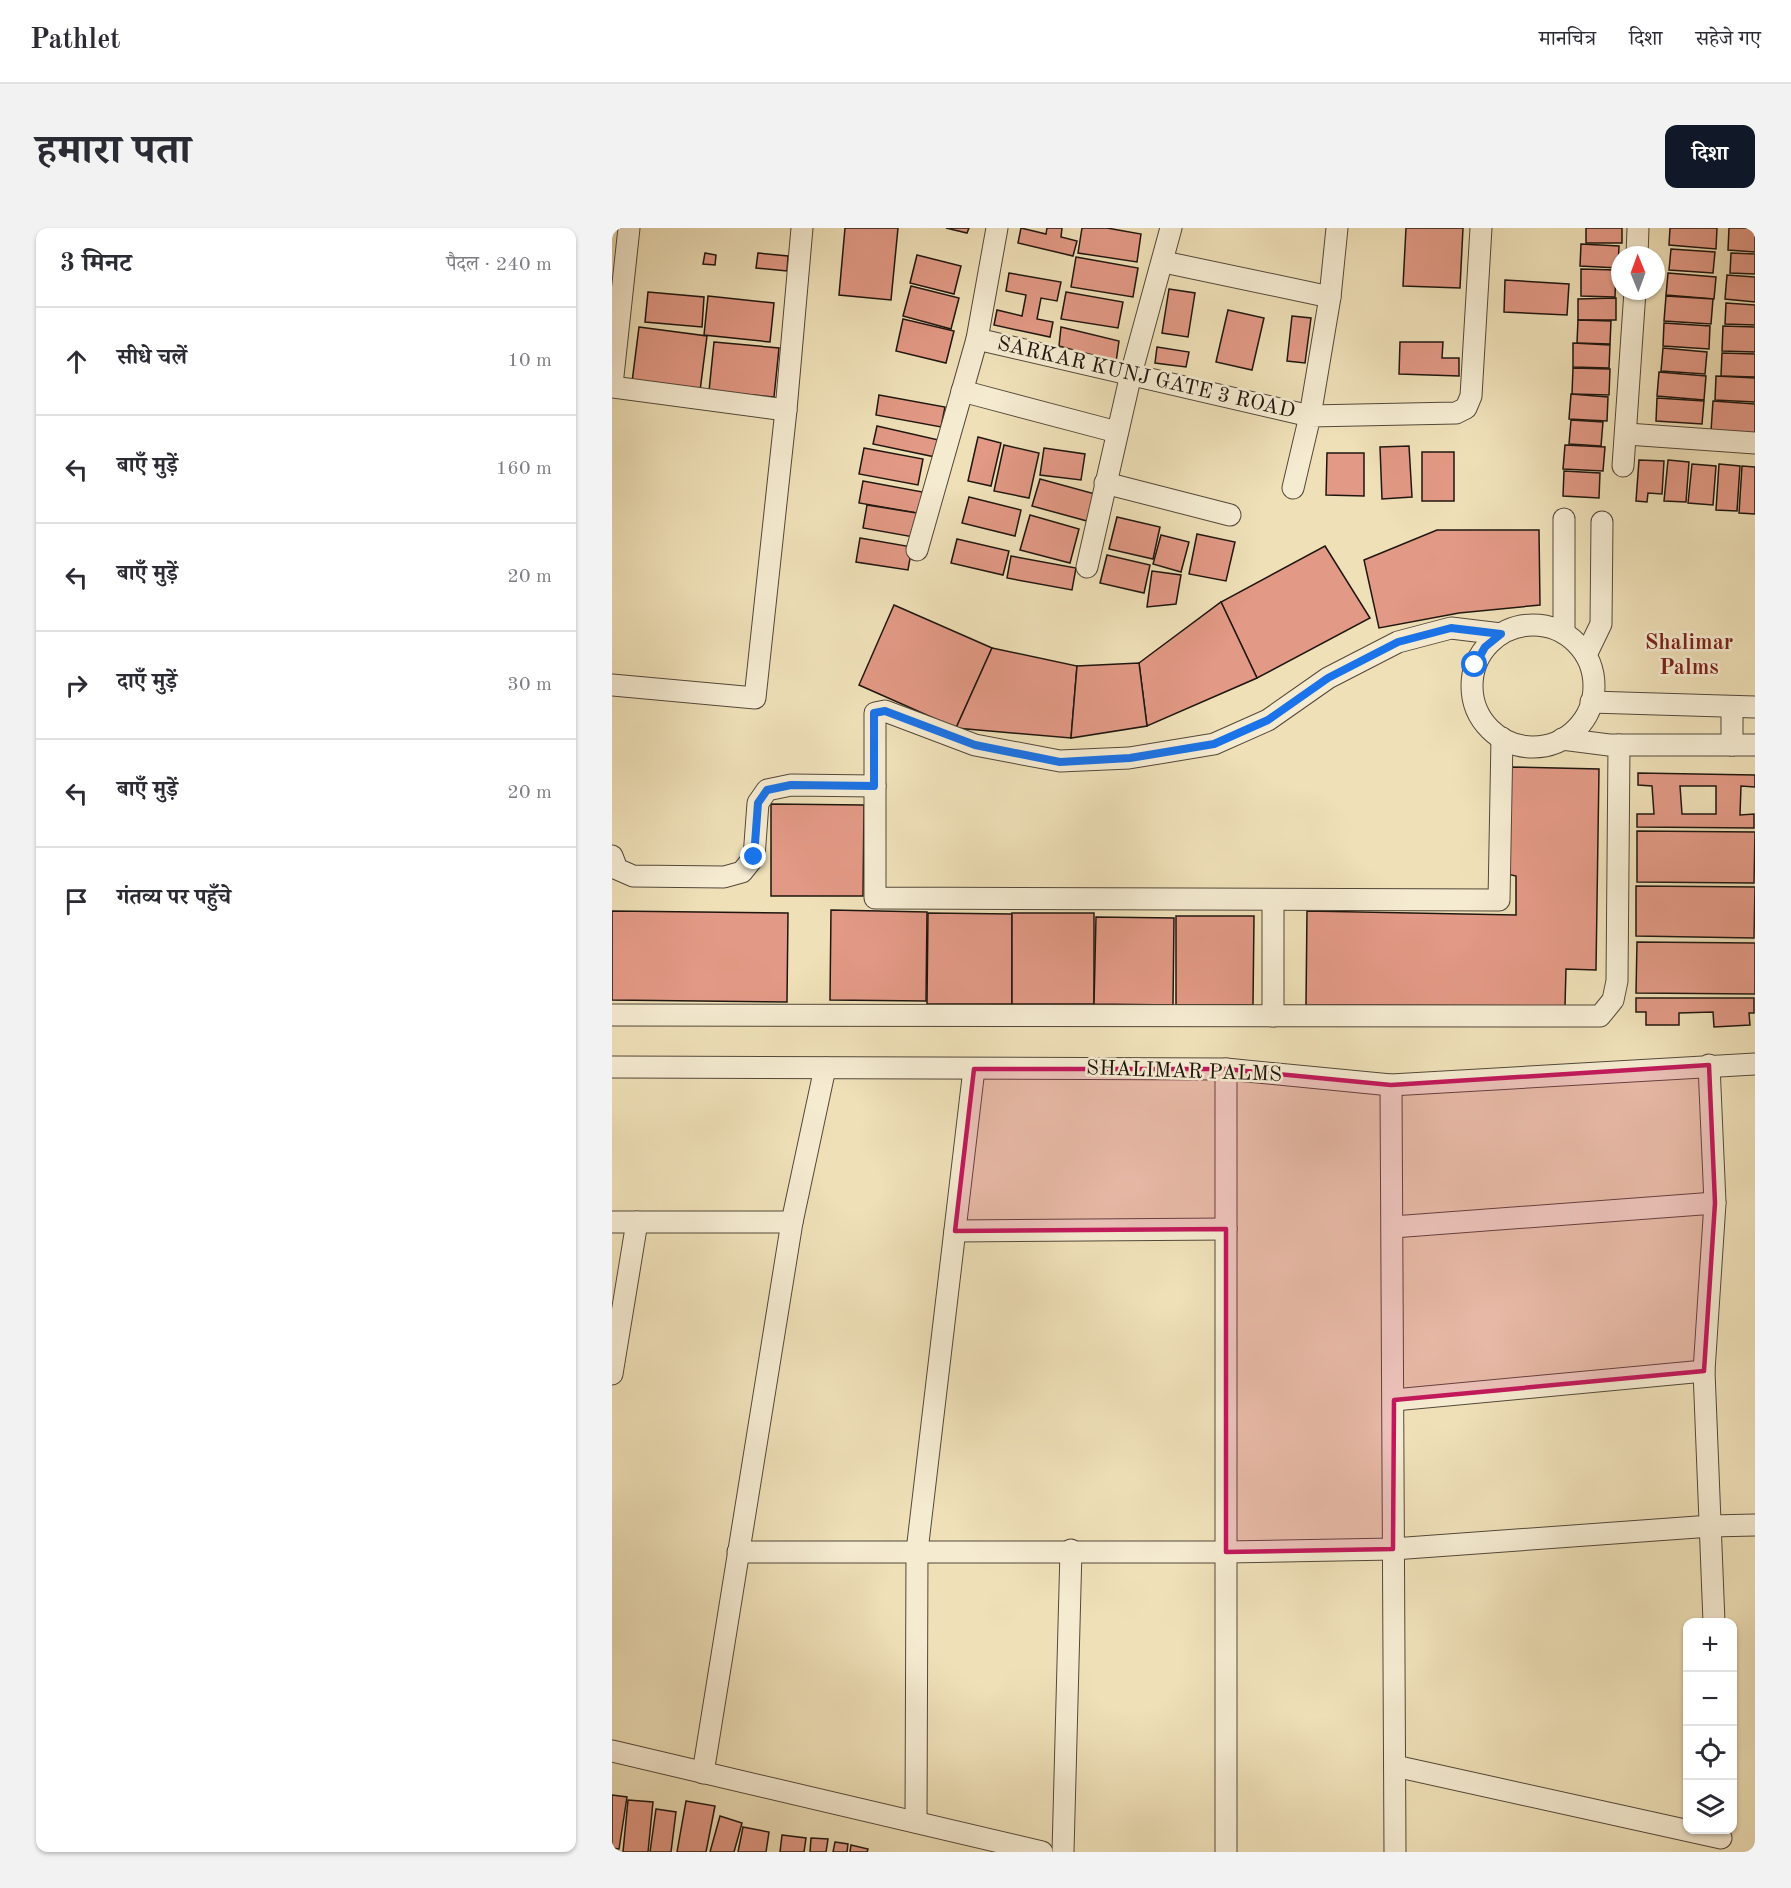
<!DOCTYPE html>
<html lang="hi">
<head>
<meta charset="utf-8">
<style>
	body { margin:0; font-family:"Old Standard TT","Noto Serif Devanagari",serif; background:#f2f2f3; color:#2b2b33 }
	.controls { position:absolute; right:18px; bottom:18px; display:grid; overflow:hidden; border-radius:12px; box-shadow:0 2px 4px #0004 }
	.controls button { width:54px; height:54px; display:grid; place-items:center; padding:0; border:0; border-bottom:2px solid #e1e1e2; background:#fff; color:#2b2b33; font:30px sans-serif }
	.compass { position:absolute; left:999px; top:18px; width:54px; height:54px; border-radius:50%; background:#fff; box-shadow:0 2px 4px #0004; rotate:359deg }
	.stop { position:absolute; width:18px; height:18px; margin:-14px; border:4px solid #1a73e8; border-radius:50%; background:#fff }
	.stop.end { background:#1a73e8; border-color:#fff; box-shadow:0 2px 6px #0008 }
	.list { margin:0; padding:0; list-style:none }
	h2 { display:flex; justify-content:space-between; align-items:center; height:78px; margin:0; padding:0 24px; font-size:26px }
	h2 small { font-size:20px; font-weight:400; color:#7c7c81 }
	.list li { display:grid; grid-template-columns:39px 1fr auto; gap:18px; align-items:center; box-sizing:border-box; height:108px; padding:0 24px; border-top:2px solid #e1e1e2 }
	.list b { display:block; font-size:22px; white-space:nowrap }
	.list em { font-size:20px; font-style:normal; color:#7c7c81 }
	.icon { flex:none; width:33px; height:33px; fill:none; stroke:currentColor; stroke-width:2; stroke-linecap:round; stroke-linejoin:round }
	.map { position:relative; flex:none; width:1143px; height:1624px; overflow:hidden; border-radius:12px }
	header { display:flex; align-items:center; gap:36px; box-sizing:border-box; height:84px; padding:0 30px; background:#fff; border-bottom:2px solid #e1e1e2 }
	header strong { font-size:28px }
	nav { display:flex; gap:33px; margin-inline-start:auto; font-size:21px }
	.intro { display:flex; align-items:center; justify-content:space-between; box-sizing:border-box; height:144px; padding:0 36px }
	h1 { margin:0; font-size:42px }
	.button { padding:15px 27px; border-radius:12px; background:#111827; color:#fff; font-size:21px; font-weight:700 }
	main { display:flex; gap:36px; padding:0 36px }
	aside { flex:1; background:#fff; border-radius:12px; box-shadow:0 2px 4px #0004 }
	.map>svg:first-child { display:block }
	.building { fill:#e29985; stroke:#1f160f; stroke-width:1.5; fill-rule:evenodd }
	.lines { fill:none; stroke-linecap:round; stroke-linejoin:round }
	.minor-casing { stroke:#534839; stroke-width:23 }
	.minor { stroke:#f5ebd1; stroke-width:21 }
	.route { stroke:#1a73e8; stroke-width:8 }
	.marked { fill:#c2185b; fill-opacity:0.2; stroke:#c2185b; stroke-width:4.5; stroke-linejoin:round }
	.labels { text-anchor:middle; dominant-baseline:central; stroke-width:5; stroke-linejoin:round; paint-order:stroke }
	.street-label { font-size:21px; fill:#1f160f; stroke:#f5ebd1 }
	.neighbourhood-label { font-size:22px; font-weight:bold; fill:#7a1f14; stroke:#f5ebd1 }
</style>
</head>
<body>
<header>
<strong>Pathlet</strong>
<nav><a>मानचित्र</a><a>दिशा</a><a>सहेजे गए</a></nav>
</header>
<div class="intro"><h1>हमारा पता</h1><a class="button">दिशा</a></div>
<main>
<aside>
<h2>3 मिनट<small>पैदल · 240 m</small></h2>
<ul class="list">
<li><svg class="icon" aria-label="ahead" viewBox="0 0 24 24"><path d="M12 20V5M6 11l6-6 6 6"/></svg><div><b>सीधे चलें</b></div><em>10 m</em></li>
<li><svg class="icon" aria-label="left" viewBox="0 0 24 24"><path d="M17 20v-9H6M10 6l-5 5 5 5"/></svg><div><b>बाएँ मुड़ें</b></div><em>160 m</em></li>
<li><svg class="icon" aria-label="left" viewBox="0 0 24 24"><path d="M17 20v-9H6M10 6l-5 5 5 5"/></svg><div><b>बाएँ मुड़ें</b></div><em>20 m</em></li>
<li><svg class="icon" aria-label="right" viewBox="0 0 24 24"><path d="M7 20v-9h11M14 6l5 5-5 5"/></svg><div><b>दाएँ मुड़ें</b></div><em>30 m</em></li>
<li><svg class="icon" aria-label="left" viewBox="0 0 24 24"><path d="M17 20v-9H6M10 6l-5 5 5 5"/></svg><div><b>बाएँ मुड़ें</b></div><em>20 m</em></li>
<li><svg class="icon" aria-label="arrive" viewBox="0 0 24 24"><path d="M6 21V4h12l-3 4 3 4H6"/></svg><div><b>गंतव्य पर पहुँचे</b></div></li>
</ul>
</aside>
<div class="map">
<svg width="1143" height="1624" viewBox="0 0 1143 1624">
	<rect width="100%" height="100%" fill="#efe0b8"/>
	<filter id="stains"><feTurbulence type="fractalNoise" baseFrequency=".00333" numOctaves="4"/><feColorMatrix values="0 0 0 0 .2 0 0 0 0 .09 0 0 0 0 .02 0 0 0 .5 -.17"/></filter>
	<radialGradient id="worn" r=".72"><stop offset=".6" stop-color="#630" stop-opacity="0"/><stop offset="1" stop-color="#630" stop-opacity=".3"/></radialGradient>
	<g class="building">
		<path d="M233 0H286L279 72 227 67Z"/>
		<path d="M334 0H357L355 5Z"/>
		<path d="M409 0 434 6 435 0H450L449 9 465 13 461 28 406 15Z"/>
		<path d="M470 0H495L529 6 525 34 466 25Z"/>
		<path d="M794 0H851L848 60 791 58Z"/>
		<rect x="974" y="0" width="36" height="15"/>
		<path d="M1058 0H1105L1104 21 1057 17Z"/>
		<path d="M1117 0H1143V24L1116 22Z"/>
		<path d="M969 16 1007 18 1006 40 968 38Z"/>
		<path d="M1059 21 1103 24 1101 45 1057 42Z"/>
		<path d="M93 25 104 27 103 37 91 36Z"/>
		<path d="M146 25 176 28 175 43 144 40Z"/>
		<path d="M1119 25 1143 26V46L1118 45Z"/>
		<path d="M305 27 349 38 342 66 298 55Z"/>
		<path d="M464 29 526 40 521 69 459 59Z"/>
		<path d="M969 41 1004 42 1003 69 969 68Z"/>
		<path d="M397 45 449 54 445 73 429 70 425 91 441 94 438 109 382 97 385 82 410 88 414 67 394 63Z"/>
		<path d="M1056 45 1104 49 1102 71 1054 67Z"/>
		<path d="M1115 47 1143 49V74L1113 71Z"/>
		<path d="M893 52 957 56 955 87 892 84Z"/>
		<path d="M299 58 347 70 339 101 291 88Z"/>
		<path d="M557 61 583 65 576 109 550 105Z"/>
		<path d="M36 64 92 69 90 99 33 94Z"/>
		<path d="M454 64 511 74 506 100 449 91Z"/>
		<path d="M96 68 162 75 158 114 92 107Z"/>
		<path d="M1054 68 1101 71 1099 96 1052 93Z"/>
		<path d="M1004 70V92H966V71Z"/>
		<path d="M1114 75 1143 77V97L1113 96Z"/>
		<path d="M616 82 652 90 640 142 604 134Z"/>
		<path d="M680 88 699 90 693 135 675 133Z"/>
		<path d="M291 91 342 103 334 135 284 123Z"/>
		<path d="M966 92 999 93 998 116 965 115Z"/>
		<path d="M1052 95 1098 98 1097 121 1051 118Z"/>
		<path d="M1111 98 1143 99V124L1110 123Z"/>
		<path d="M27 99 95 108 88 163 20 154Z"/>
		<path d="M449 99 507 113 504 134 447 118Z"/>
		<path d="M102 114 167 120 162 169 97 163Z"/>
		<path d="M788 114H831L830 130H847V148L787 146Z"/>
		<path d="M961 115 998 117 997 140 961 139Z"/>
		<path d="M545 119 577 124 574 139 543 135Z"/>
		<path d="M1051 120 1095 124 1093 146 1049 143Z"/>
		<path d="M1110 125 1143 126V149L1109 148Z"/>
		<path d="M961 140 998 141 997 167 960 166Z"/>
		<path d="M1047 144 1094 148 1092 172 1045 168Z"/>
		<path d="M1104 148 1143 150V174L1103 172Z"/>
		<path d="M959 166 996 169 995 193 957 191Z"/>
		<path d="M267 167 333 179 329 199 264 187Z"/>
		<path d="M1045 170 1092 173 1090 196 1044 193Z"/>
		<path d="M1101 173 1143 176V207L1099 203Z"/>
		<path d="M959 192 991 194 989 218 957 216Z"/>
		<path d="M265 198 331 213 328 230 261 216Z"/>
		<path d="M366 209 389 215 379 258 356 253Z"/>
		<path d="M392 217 427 225 417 270 382 263Z"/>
		<path d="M953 217 993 219 991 243 951 241Z"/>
		<path d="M797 218 800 269 770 271 768 219Z"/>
		<path d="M252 220 311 231 306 257 247 246Z"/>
		<path d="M432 220 473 226 469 252 428 247Z"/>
		<rect x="810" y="224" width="32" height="49"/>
		<path d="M715 225H752V268L714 267Z"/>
		<path d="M1027 232 1052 233 1050 266 1036 265 1035 274 1024 273Z"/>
		<path d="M1056 232 1077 234 1074 274 1052 273Z"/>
		<path d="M1080 236 1104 238 1101 277 1076 275Z"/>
		<path d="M1107 236 1128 238 1125 283 1104 282Z"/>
		<path d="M1130 238 1143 239V286L1127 285Z"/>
		<path d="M952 243 988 245 987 270 951 268Z"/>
		<path d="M428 251 483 266 475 293 420 278Z"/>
		<path d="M251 253 316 265 311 286 247 275Z"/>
		<path d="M357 269 409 282 403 308 350 295Z"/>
		<path d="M255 277 311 286 307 310 251 300Z"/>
		<path d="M418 287 467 301 458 335 408 322Z"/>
		<path d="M505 289 548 299 541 331 497 321Z"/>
		<path d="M825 302H927L928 377 847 385 767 400 752 332Z"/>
		<path d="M585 306 623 314 614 353 577 346Z"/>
		<path d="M549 307 577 314 569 344 541 336Z"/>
		<path d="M248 310 300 319 296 342 244 334Z"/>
		<path d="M345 311 397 323 391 347 339 335Z"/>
		<path d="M713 318 758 390 645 450 609 374Z"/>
		<path d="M495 327 538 337 532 365 488 355Z"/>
		<path d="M399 328 464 340 460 362 395 350Z"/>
		<path d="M540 343 569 347 564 376 535 379Z"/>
		<path d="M609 374 645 450 535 498 527 435Z"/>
		<path d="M282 377 380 420 344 500 247 457Z"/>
		<path d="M380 420 465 438 459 510 344 500Z"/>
		<path d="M527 435 535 498 459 510 465 438Z"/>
		<path d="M899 539 987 541 984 742 954 741 953 778 694 777 695 683 904 687V648L895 646Z"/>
		<path d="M1026 545 1143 547V559L1129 558 1128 587 1142 586V600L1025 599V586H1042L1040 558 1026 557ZM1068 558H1104V586H1070Z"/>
		<path d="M159 576 252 577 251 668H159Z"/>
		<path d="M1025 603 1143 604 1142 655 1025 654Z"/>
		<path d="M1024 658 1143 659 1142 710 1024 708Z"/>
		<path d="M219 682 315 684 314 773 218 772Z"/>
		<path d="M0 683 176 685 175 774 0 772Z"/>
		<path d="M316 685 400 686V776H315Z"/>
		<rect x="400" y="685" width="82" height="91"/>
		<path d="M564 688H642L641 777H564Z"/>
		<path d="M484 689 562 690 561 777 482 776Z"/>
		<path d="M1025 714 1143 715V766L1024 765Z"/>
		<path d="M1024 770H1142V785H1137L1138 797 1102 799 1101 784 1067 785V797H1034V784H1024Z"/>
		<path d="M0 1567 15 1569 7 1621 0 1620Z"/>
		<path d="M16 1572 41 1574 36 1624H11Z"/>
		<path d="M74 1573 103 1578 94 1624H65Z"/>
		<path d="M44 1581 64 1584 59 1624H38Z"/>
		<path d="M108 1588 130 1595 122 1624H98Z"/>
		<path d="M131 1599 157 1604 154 1624H126Z"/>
		<path d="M170 1607 194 1610 192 1624H168Z"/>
		<path d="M199 1610 216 1611 214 1624H198Z"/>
		<path d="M223 1614 236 1616 235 1624H221Z"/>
		<path d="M239 1617 256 1621 255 1624H238Z"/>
	</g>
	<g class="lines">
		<defs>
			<g id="minor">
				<path d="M385 0 365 111 698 188 718 69 725 0"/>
				<path d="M1025 27 1026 0"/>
				<path d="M552 34 718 69"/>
				<path d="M0 157 17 0"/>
				<path d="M0 159 174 182"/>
				<path d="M350 163 505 204"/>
				<path d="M1015 206 1143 215"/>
				<path d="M1011 238 1023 63"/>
				<path d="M493 255 618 287"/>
				<path d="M681 260 698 188 844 185 854 180 859 168 869 0"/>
				<path d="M305 322 365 111"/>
				<path d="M475 339 519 146 559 0"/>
				<circle cx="921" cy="458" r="61"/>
				<path d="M952 405V291"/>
				<path d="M889 406 839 400 786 414 716 450 656 492 602 516 517 530 448 533 363 517 273 483 263 485V670L887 672 890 510"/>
				<path d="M974 427 989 396 990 294"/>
				<path d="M0 457 143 470 174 182 190 0"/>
				<path d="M979 474 1143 479"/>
				<path d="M1120 479V517"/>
				<path d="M950 511 997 517H1143"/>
				<path d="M0 628 5 641 21 648 112 649 130 644 142 629 146 575 155 562 179 557 263 558"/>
				<path d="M0 787 988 788 1001 772 1005 753 1007 517"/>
				<path d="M661 788V672"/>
				<path d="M0 839 614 841 779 857 1143 836"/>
				<path d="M779 857 783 1624"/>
				<path d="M0 994H180L213 840"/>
				<path d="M781 999 1103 975"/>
				<path d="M343 1003 614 1001"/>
				<path d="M1092 1143 1102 1394"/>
				<path d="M0 1146 25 994"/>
				<path d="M782 1172 1092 1143 1103 975 1097 837"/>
				<path d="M126 1324H614L781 1321 1099 1298 1143 1297"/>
				<path d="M0 1523 430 1624"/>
				<path d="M783 1538 1109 1610"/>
				<path d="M91 1545 180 994"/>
				<path d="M304 1594 305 1323 362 841"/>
				<path d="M451 1624 459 1322"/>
				<path d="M614 1624V841"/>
			</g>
		</defs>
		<use href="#minor" class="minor-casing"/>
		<use href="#minor" class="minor"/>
	</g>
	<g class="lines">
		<path class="route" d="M142 629 146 575 155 562 179 557 262 558V485L273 483 363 517 448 534 518 530 602 516 656 492 716 450 786 414 839 400 889 406 873 419 863 437"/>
	</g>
	<path class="marked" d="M1097 837 1103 975 1092 1143 782 1172 781 1321 614 1324V1001L343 1003 362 841H614L779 857Z"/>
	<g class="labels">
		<g class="street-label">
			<text transform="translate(534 150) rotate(13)">SARKAR KUNJ GATE 3 ROAD</text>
			<text transform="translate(572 844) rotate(2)">SHALIMAR PALMS</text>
		</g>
		<g class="neighbourhood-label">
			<text x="1077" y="415">Shalimar<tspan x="1077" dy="25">Palms</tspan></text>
		</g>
	</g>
	<rect width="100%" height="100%" filter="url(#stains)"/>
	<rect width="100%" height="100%" fill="url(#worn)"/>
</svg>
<div class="controls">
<button>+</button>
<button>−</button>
<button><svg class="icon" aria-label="locate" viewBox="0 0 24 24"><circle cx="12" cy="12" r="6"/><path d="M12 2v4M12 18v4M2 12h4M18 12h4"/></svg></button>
<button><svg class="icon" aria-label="layers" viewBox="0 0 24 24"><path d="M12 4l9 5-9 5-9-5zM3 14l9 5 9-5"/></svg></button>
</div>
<svg class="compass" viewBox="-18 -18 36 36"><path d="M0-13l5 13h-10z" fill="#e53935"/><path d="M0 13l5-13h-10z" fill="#7c7c81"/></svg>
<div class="stop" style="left:863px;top:437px"></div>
<div class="stop end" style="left:142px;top:629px"></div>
</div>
</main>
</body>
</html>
